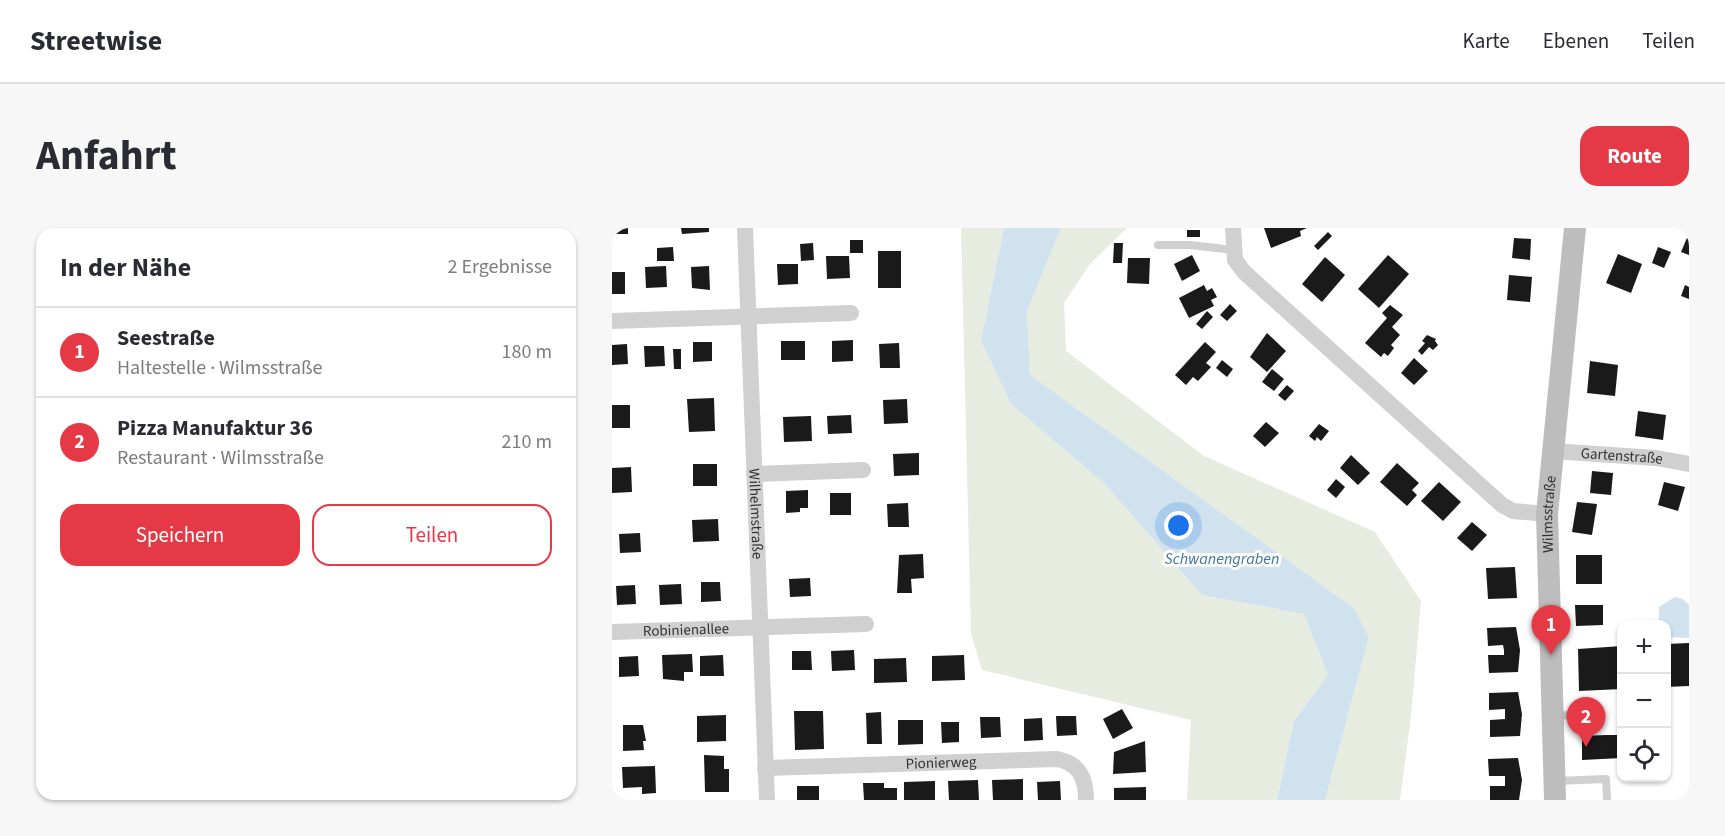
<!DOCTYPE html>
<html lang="de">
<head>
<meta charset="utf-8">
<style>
	body { margin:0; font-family:"Source Sans 3",sans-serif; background:#f7f7f7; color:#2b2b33 }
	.controls { position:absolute; right:18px; bottom:18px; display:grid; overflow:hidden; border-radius:12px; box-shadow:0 2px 4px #0004 }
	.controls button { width:54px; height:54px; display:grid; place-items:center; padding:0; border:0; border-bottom:2px solid #e1e1e2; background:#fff; color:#2b2b33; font:30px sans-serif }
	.you { position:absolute; left:567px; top:298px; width:21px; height:21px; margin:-15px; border:4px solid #fff; border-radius:50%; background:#1a73e8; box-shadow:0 0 0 9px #1a73e833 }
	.badge { display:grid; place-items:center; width:39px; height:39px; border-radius:50%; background:#e63946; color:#fff; font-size:20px; font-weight:700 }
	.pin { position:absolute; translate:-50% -50px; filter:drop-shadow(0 2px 3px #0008) }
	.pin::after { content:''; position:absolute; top:32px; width:21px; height:18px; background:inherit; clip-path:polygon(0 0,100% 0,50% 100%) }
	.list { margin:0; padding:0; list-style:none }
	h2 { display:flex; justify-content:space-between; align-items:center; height:78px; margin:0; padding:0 24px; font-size:26px }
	h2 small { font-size:20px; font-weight:400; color:#7c7c81 }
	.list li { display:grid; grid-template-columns:39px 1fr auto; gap:18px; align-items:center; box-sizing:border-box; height:90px; padding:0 24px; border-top:2px solid #e1e1e2 }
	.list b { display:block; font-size:22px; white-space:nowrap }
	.list p { margin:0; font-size:20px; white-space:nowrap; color:#7c7c81 }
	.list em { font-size:20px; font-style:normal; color:#7c7c81 }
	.actions { display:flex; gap:12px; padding:18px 24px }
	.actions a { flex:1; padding:14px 0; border:2px solid #e63946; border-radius:18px; text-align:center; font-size:21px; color:#e63946 }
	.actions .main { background:#e63946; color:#fff }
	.icon { flex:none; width:33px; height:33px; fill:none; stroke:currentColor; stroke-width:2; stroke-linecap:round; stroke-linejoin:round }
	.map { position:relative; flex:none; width:1077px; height:572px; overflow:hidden; border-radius:18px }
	header { display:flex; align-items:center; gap:36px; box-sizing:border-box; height:84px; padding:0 30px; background:#fff; border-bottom:2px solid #e1e1e2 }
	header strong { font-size:28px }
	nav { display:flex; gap:33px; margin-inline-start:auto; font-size:21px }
	.intro { display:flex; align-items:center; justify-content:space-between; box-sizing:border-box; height:144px; padding:0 36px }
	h1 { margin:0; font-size:42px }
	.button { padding:15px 27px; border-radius:18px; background:#e63946; color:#fff; font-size:21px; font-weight:700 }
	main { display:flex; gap:36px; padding:0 36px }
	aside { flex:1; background:#fff; border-radius:18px; box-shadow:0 2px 4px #0004 }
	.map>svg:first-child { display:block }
	.green { fill:#e6ecdf }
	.water { fill:#cfe2ee }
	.building { fill:#1a1a1a }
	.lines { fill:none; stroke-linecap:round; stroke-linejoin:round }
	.lane { stroke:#d0d0d0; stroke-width:8 }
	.street { stroke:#d0d0d0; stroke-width:16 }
	.secondary { stroke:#bdbdbd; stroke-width:22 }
	.labels { text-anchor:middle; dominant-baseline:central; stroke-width:6; stroke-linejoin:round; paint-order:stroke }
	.street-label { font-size:15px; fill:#333; stroke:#fff }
	.water-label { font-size:16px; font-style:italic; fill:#3f7597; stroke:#fff }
</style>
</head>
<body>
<header>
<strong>Streetwise</strong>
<nav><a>Karte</a><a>Ebenen</a><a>Teilen</a></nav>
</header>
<div class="intro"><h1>Anfahrt</h1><a class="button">Route</a></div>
<main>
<aside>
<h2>In der Nähe<small>2 Ergebnisse</small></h2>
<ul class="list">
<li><span class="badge">1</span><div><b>Seestraße</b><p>Haltestelle · Wilmsstraße</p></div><em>180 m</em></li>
<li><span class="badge">2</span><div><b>Pizza Manufaktur 36</b><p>Restaurant · Wilmsstraße</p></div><em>210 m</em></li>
</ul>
<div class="actions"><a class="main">Speichern</a><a>Teilen</a></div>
</aside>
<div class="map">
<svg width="1077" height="572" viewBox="0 0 1077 572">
	<rect width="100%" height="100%" fill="#fff"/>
	<g class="green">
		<path d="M349 0H392L369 111 399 176 493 256 590 367 692 386 716 447 682 493 665 572H575L579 492 370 442 359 406Z"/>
		<path d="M449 0H515L478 36 452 75 454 123 592 228 763 304 809 373 799 488 788 572H713L757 409 742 380 418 147 415 83Z"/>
	</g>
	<g class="water">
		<path d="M392 0H449L415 83 418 147 742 380 757 409 713 572H665L682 493 716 447 692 386 590 367 493 256 399 176 369 112Z"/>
		<path d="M1063 369 1071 371 1077 377V410L1055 409 1054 397 1047 396V379Z"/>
	</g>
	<g class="building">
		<rect x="0" y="0" width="16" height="6"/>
		<path d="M69 0H97V4L70 6Z"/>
		<path d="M652 0H695L688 3 689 8 659 20Z"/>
		<rect x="575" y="2" width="13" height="7"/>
		<path d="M716 4 720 8 706 22 702 18Z"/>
		<path d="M1077 5V27L1069 24Z"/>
		<path d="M902 10 919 11 918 32 900 30Z"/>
		<rect x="238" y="12" width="13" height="13"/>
		<path d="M201 15 202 32 189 33 188 16Z"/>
		<path d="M502 15H511L510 35H501Z"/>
		<path d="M61 19 62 33H45V20Z"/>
		<path d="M1046 19 1059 24 1052 40 1040 35Z"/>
		<rect x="266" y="23" width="23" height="37"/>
		<path d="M1006 26 1030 36 1019 65 994 55Z"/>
		<path d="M580 27 588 43 570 53 562 36Z"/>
		<path d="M776 27 797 46 767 80 746 61Z"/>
		<path d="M214 28H237L238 50 215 51Z"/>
		<path d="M713 29 733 47 710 74 690 56Z"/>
		<path d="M516 30H538L537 56 515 55Z"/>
		<path d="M165 36H186V56L166 57Z"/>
		<path d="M54 38 55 59 34 60 33 39Z"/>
		<path d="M97 38 98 62 80 60 79 39Z"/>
		<rect x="0" y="44" width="13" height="22"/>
		<path d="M897 47 920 49 918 74 895 72Z"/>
		<path d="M592 57 595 63 600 60 605 69 599 72 602 78 577 90 567 70Z"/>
		<path d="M1073 57 1077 59V71L1069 68Z"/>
		<path d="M618 76 625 83 615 93 608 87Z"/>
		<path d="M778 77 791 87 780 99 788 107 779 117 782 120 776 128 772 125 769 129 753 115 775 90 770 85Z"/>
		<path d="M595 83 601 89 590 101 584 96Z"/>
		<path d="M655 105 674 123 655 144 638 129Z"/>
		<path d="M815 107 824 111 823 113 826 117 821 122 817 119 810 127 806 123 813 115 810 113Z"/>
		<path d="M241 112V133L220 134V113Z"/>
		<rect x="169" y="113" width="24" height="19"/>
		<path d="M81 114H100V133L81 134Z"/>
		<path d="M593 114 604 124 594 135 599 139 586 153 581 149 574 157 563 147Z"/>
		<path d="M287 115 288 140H268L267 116Z"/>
		<path d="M15 116 16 136 0 137V117Z"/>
		<path d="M32 118H52L53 138 33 139Z"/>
		<path d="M61 121H69V141H62Z"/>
		<path d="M802 130 816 143 802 157 789 145Z"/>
		<path d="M610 132 621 141 615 149 604 140Z"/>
		<path d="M978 133 1006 137 1003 168 975 165Z"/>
		<path d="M660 141 672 151 662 163 650 154Z"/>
		<path d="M675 157 682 163 673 173 666 167Z"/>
		<path d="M102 170 103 203 77 204 75 171Z"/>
		<path d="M295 171 296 195 272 196 271 172Z"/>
		<rect x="0" y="177" width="18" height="23"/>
		<path d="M1026 183 1054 187 1051 212 1023 208Z"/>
		<path d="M239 187 240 205 216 206 215 188Z"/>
		<path d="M199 188 200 213 172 214 171 189Z"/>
		<path d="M654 194 667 205 653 219 641 208Z"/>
		<path d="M707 196 717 203 709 213 705 209 703 213 697 208Z"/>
		<path d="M307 225V247L282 248 281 226Z"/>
		<path d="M739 227 758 245 746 257 728 240Z"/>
		<path d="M785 235 807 255 800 262 805 267 795 278 768 254Z"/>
		<rect x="81" y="236" width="24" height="22"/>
		<path d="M19 239 20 264 0 265V240Z"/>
		<path d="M980 243 1001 245 999 267 978 265Z"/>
		<path d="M724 251 733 259 724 270 715 262Z"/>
		<path d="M827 254 849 274 831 293 809 273Z"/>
		<path d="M1052 254 1073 259 1066 283 1046 277Z"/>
		<path d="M196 262V280H188V284L174 285V263Z"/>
		<rect x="218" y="265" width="21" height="22"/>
		<path d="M965 274 985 276 980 307 960 304Z"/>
		<path d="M296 275 297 299H276L275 276Z"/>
		<path d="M106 291 107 313 81 314 80 292Z"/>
		<path d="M860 294 875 307 860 323 845 310Z"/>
		<path d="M28 305 29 324 8 325 7 306Z"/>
		<path d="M311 326 312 350 299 351 300 365H285L287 327Z"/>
		<rect x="964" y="327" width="26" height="29"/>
		<path d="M903 339 905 370 876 371 874 340Z"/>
		<path d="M198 350 199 368 178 369 177 351Z"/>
		<path d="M89 354H108L109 373 89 374Z"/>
		<path d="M69 356 70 376 48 377 47 357Z"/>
		<path d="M23 357 24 376 5 377 4 358Z"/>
		<path d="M963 377H991V397L964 398Z"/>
		<path d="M904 399 908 422 906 444 877 445 876 427H892V422L891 417 876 418 875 400Z"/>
		<path d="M1077 415V458L1054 459V416Z"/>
		<path d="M1010 418V461L967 463 966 421Z"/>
		<path d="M242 422 243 442 220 443 219 423Z"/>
		<path d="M180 423H199L200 442H180Z"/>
		<path d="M80 426 81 444H72V453L51 451 50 427Z"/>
		<path d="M111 427 112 448H88V428Z"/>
		<path d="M352 427 353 452 320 453V428Z"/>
		<path d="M26 428 27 448 7 449V429Z"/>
		<path d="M294 430 295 454 262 455V431Z"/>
		<path d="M906 464 910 486 908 508 878 509V492L893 491V481L877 482V465Z"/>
		<path d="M510 481 521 500 501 511 491 491Z"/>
		<path d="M182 483H211L212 521 183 522Z"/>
		<path d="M269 484 270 516H255L254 485Z"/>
		<path d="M114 487V513L85 514V488Z"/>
		<path d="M444 488H464L465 507 445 508Z"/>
		<path d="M368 489H388L389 509 369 510Z"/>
		<path d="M430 490 431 512 412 513V491Z"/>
		<path d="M286 492H311V516L286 517Z"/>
		<path d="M329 494H347V514L330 515Z"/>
		<path d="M11 497H31L34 513H31L32 522 11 523Z"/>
		<path d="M994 507H1010V530L970 532V508Z"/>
		<path d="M533 513 534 544 501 546 502 524Z"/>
		<path d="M92 527 112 528V541H117V564H93Z"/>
		<path d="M906 530 910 552 907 572H878V558H893V548H877L876 531Z"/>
		<path d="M43 538 44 565 30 566V559L11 560 10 539Z"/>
		<path d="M411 551V572H381L380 552Z"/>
		<path d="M366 552 367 572H337L336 553Z"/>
		<path d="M323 553V572H292V554Z"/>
		<path d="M448 553 449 572H426L425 554Z"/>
		<path d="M251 555H272V560H285V572H252Z"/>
		<rect x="185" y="558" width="22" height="14"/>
		<path d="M534 559V572H502V560Z"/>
	</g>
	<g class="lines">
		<g class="lane">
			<path d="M546 17H578L622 22"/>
			<path d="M943 488 970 486"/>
			<path d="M944 553 994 551 995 572"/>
		</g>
		<g class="street">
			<path id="s1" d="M133 0 155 572"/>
			<path d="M621 0 623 32 632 44 890 277 901 283 935 286"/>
			<path d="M0 93 239 85"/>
			<path id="s2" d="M941 223 1044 230 1077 236"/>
			<path d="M142 246 251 242"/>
			<path id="s3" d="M0 404 254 396"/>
			<path id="s4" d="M153 540 445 531C467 535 474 550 474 572"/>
		</g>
		<path class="secondary" id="s5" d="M943 572 935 286 963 0"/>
	</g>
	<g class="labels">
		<g class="street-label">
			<text stroke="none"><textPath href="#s2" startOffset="69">Gartenstraße</textPath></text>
			<text stroke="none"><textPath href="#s1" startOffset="286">Wilhelmstraße</textPath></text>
			<text stroke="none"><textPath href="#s5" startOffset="286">Wilmsstraße</textPath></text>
			<text stroke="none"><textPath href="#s3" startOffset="74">Robinienallee</textPath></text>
			<text stroke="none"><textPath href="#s4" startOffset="176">Pionierweg</textPath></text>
		</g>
		<g class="water-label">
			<text x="610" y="331">Schwanengraben</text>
		</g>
	</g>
</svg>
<div class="controls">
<button>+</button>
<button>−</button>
<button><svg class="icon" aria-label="locate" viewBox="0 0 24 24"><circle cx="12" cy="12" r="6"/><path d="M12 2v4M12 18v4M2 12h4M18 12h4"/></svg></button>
</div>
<div class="you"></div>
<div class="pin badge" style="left:939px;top:427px">1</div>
<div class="pin badge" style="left:974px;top:519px">2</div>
</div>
</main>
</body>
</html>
